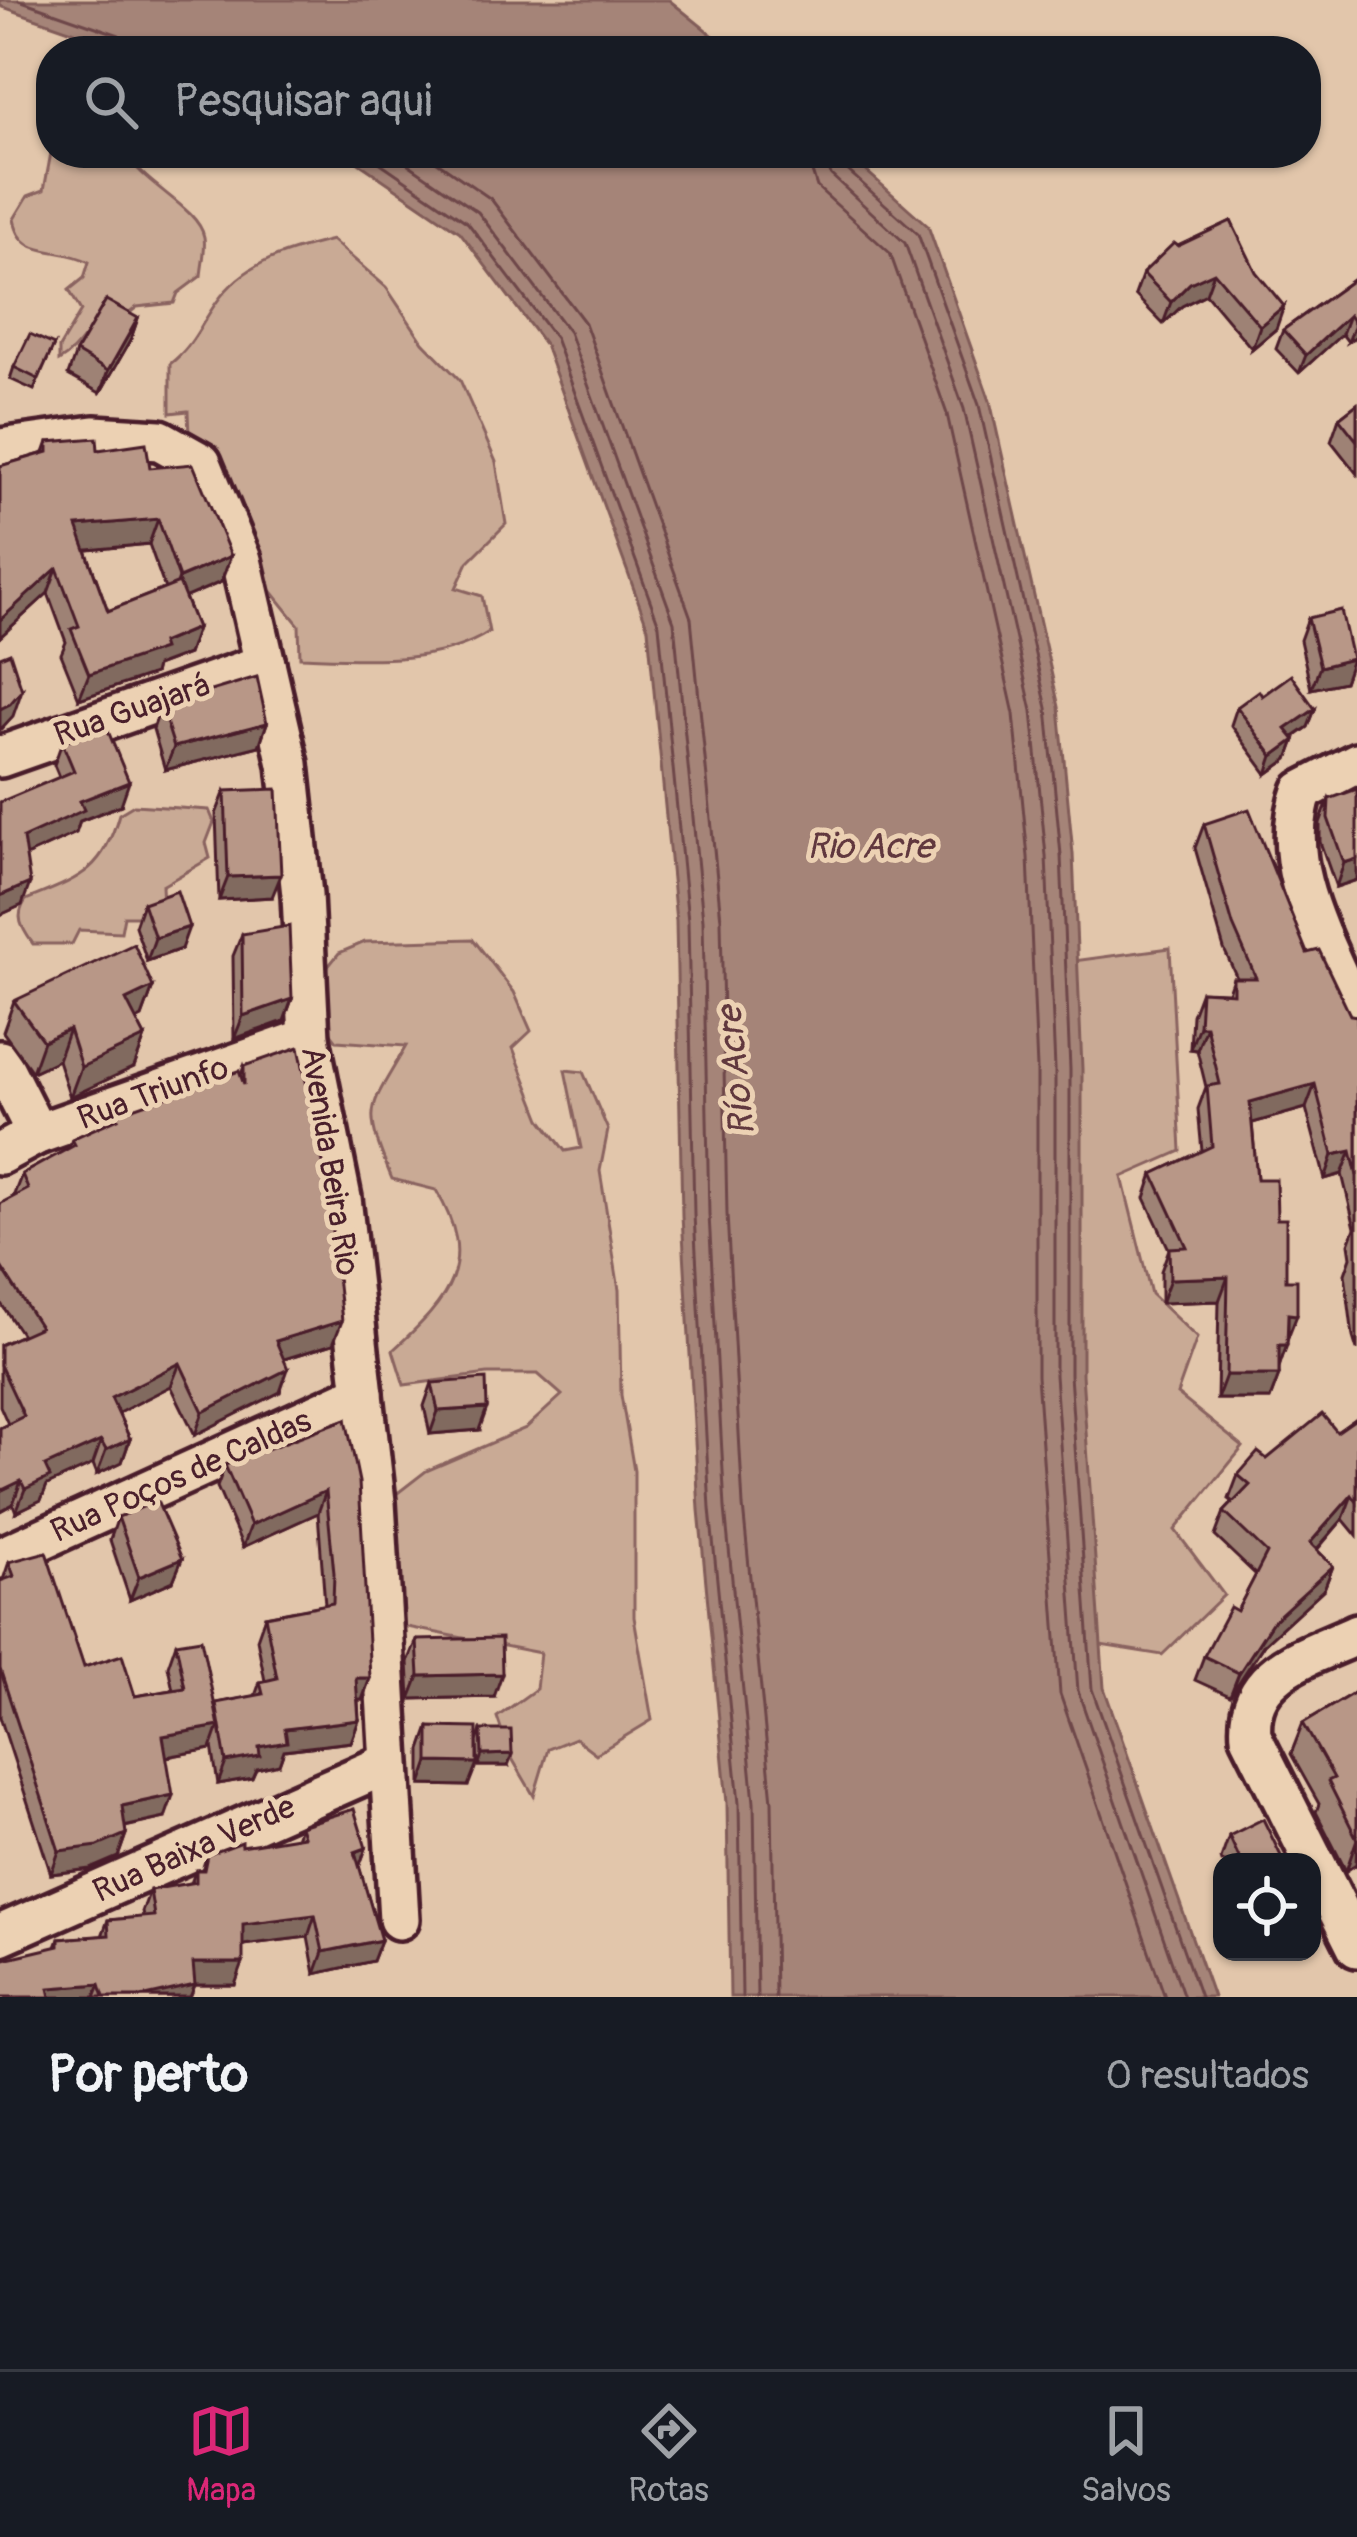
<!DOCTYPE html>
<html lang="pt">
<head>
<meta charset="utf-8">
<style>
	body { margin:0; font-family:Pangolin,sans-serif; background:#20242c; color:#f1f3f6 }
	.controls { position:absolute; right:36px; bottom:36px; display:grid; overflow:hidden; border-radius:24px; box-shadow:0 3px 9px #0004 }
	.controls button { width:108px; height:108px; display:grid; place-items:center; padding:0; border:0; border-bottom:3px solid #363941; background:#171b24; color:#f1f3f6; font:60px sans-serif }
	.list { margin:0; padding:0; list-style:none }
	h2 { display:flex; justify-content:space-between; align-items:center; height:156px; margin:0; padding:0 48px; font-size:51px }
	h2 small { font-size:39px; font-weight:400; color:#9ea1a6 }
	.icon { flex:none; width:66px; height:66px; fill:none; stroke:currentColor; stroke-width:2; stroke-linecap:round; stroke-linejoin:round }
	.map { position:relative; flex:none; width:1357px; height:1997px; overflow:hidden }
	.search { position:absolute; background:#171b24; box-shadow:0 3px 9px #0004; left:36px; right:36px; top:36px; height:132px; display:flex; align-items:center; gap:30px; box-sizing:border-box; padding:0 42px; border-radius:48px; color:#9ea1a6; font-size:45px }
	.sheet { height:372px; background:#171b24 }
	nav { display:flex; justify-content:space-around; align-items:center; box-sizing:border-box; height:168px; border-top:3px solid #363941; background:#171b24; font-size:33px; color:#9ea1a6 }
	nav a { display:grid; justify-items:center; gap:6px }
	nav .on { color:#db2777 }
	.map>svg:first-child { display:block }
	.green { fill:#c9aa95; stroke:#8a6460; stroke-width:3 }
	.water { fill:#a58478; stroke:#815c59; stroke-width:3 }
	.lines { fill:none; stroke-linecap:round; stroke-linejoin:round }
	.shore { stroke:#6e474a; stroke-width:3 }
	.street-casing { stroke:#4a1f2b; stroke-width:48 }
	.street { stroke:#ecd1b3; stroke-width:39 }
	.wall { fill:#9e8274; stroke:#4a1f2b; stroke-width:3; fill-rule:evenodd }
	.shaded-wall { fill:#816a5e; stroke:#4a1f2b; stroke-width:3 }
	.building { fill:#b89787; stroke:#4a1f2b; stroke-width:3 }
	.labels { text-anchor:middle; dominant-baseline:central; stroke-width:10; stroke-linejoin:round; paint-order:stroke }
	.street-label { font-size:33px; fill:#4a1f2b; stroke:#ecd1b3 }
	.water-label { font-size:36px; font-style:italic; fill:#61383e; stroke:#ecd1b3 }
</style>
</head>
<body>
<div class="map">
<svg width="1357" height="1997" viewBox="0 0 1357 1997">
	<rect width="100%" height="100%" fill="#e2c6ab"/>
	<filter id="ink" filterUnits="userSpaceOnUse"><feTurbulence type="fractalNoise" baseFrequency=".00833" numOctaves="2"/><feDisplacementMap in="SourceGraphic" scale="24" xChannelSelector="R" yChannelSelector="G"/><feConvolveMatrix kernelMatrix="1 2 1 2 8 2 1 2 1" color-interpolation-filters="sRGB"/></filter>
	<g filter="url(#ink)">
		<g class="green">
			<path d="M51 153H126C142 184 199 208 204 237 206 249 202 264 201 276L178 293 174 303 137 307 122 319 106 315C86 329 80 349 59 361V348L81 311 69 290 84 278 89 262C58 245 21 261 14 219L28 196 44 190Z"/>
			<path d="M332 240 386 287 423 342 460 380 496 462 506 524 468 562 456 588 482 596 489 632C437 666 360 659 300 657L299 625 249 563 254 539 233 531 189 436 188 411 170 413V364C194 345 199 327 216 303 244 262 287 251 332 240Z"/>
			<path d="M134 805 209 810 214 822 206 843 210 858 162 886 163 904 142 916H124L121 932 79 930 72 944H33C22 928 14 917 26 900 79 878 103 872 119 814Z"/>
			<path d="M473 939 514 992 531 1031 513 1048 541 1119 565 1151 581 1148 565 1070 583 1072 608 1130 600 1171 619 1290 621 1395 634 1471V1617L652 1720 596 1754 575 1738 548 1749 534 1796 510 1755 497 1717 536 1689 540 1653 397 1625 386 1502 426 1471 526 1428 562 1395 538 1374H488L404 1385 393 1350C451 1297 479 1263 436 1190L392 1179C361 1104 369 1112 406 1046L337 1041 319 1018 310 989 339 953 365 942Z"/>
			<path d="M1170 948 1181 1151 1122 1177 1151 1294 1197 1338 1177 1394 1243 1447 1175 1530 1224 1595 1162 1655 1051 1637 1044 965Z"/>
		</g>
		<g class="water">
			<path d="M0 0H669L732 51H130L0 6Z"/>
			<path d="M344 153H846L928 226 990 401 1059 707 1073 854 1082 1069V1374L1104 1688 1213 1997H730L727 1803 699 1510 682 1216 676 921 648 628 545 345 460 232Z"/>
		</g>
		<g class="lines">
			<g class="shore">
				<path d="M19 0 119 35 127 51"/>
				<path d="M366 153 468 223 555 338 659 625 688 921 694 1215 710 1509 739 1803 742 1997"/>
				<path d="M392 153 478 212 569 332 674 622 703 920 709 1215 725 1508 754 1802 757 1997"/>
				<path d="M424 153 491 199 585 323 691 618 721 919 727 1214 743 1506 772 1801 775 1997"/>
				<path d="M806 153 817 187 890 253 947 414 1014 714 1028 857 1037 1069V1376L1060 1694 1165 1997"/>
				<path d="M824 153 831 175 905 243 964 409 1032 711 1046 856 1055 1069V1375L1078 1691 1184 1997"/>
				<path d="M840 153 844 167 918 234 979 405 1047 708 1061 855 1070 1069V1375L1092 1689 1200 1997"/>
			</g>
			<defs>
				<g id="street">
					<path d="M0 449 94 436 160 440 201 463 241 560 288 764 302 895 309 1038 341 1198 375 1502 399 1919"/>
					<path d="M0 757 265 664"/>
					<path d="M1357 763 1303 791C1275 866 1329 950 1357 1020"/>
					<path d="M0 1061 37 1134"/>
					<path d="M0 1154 37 1134 309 1038"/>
					<path d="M0 1558 363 1393"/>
					<path d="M1357 1634C1308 1657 1245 1671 1251 1736L1357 1947"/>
					<path d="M0 1935 389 1763"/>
				</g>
			</defs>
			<use href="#street" class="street-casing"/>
			<use href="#street" class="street"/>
		</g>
		<g class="wall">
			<path d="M1231 221 1276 329 1252 349 1206 294 1182 306 1163 324 1135 295 1143 273 1178 246Z"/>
			<path d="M1357 277V336L1348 342 1342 334 1299 373 1276 349 1283 330Z"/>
			<path d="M138 318 130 341 100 393 68 375 76 352Z"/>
			<path d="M54 345 34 390 10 379 14 367Z"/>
			<path d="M1357 404V474L1331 441 1339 418Z"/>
			<path d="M48 442 98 450 150 468 221 582 185 597 197 628 188 654 156 666 154 674 79 699 61 654 66 642 48 593 0 637V466L44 453ZM149 544 165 589 108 611 86 550Z"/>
			<path d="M1308 618 1352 659 1344 682 1311 689 1300 640Z"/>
			<path d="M1262 696 1315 709 1308 727 1293 738 1295 740 1288 759 1267 774 1231 725 1237 707Z"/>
			<path d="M161 706 267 723 259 746 165 770 153 729Z"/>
			<path d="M62 742 121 805 80 821 76 833 26 856 22 905 0 915 59 777 54 765Z"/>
			<path d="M225 791 272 897 219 900 216 814Z"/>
			<path d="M1329 799 1357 880 1336 887 1320 842V823Z"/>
			<path d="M1204 824 1307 953 1350 1015 1357 1016V1350L1353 1337 1345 1274 1351 1257 1349 1244 1355 1228 1342 1174 1325 1179 1306 1108 1252 1123 1257 1179 1277 1219 1288 1338 1279 1368V1375L1270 1399H1217L1219 1301 1161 1303V1271L1169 1249 1145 1198 1153 1174 1202 1151 1198 1109 1206 1087 1197 1050 1190 1049 1192 1015 1201 991 1228 992 1233 978H1237L1224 949 1195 848Z"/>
			<path d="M143 903 181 949 147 961 135 926Z"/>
			<path d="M242 934 292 999 284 1021 234 1039 233 956Z"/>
			<path d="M153 987 142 1017 136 1020 145 1037 134 1067 70 1097 58 1060 32 1072 3 1032 14 1001Z"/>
			<path d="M244 1066 333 1344 284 1359 280 1392 195 1435 171 1386 118 1413 130 1439 122 1462 97 1474 93 1464 47 1485 41 1500 16 1512 13 1504 0 1511V1428L8 1424 0 1406V1345L22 1335 0 1302V1204L13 1197 22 1174 69 1148 72 1139 114 1120 116 1114 241 1075Z"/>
			<path d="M432 1383 479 1430 430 1434 424 1406Z"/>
			<path d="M1357 1418V1536L1343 1519 1317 1550 1333 1566 1324 1589 1264 1644 1230 1696 1195 1680 1204 1656 1237 1611 1256 1575 1215 1536 1224 1512 1233 1502 1229 1499 1238 1475 1267 1459 1337 1432Z"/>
			<path d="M346 1419 370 1678 362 1700H358L359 1720 351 1742 284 1750 279 1764 256 1769 252 1778 218 1784 212 1746 211 1749 166 1757 165 1818 125 1827 126 1834 118 1857 90 1869 51 1874 0 1717V1581L3 1580 9 1562 84 1667 135 1696 173 1690 168 1666 176 1643 215 1706 216 1703 255 1696 260 1682 265 1681 257 1639 265 1616 325 1605 318 1513 243 1547 217 1487 225 1465Z"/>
			<path d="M118 1517 182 1559 173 1581 130 1600 110 1540Z"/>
			<path d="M417 1640 494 1697 410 1699 408 1662Z"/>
			<path d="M1357 1691V1867L1356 1864 1346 1871 1316 1812 1319 1804 1291 1754 1303 1723Z"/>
			<path d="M429 1727 477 1742 481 1730 508 1766H478L477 1743 468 1786 421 1785V1750Z"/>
			<path d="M300 1826 366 1848 359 1867 381 1940 373 1961 315 1974 308 1937 243 1945 235 1985H195L190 1997H0L56 1947 59 1939 102 1936 108 1920 143 1917 142 1912 150 1890 191 1883 196 1870H202L207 1855 296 1838Z"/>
			<path d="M1229 1836 1284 1862H1222L1221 1859Z"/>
		</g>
		<g class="shaded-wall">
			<path d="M1214 272 1206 294 1182 306 1163 324 1171 302 1190 283Z"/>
			<path d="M1284 306 1276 329 1252 349 1260 326Z"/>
			<path d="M1349 315 1342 334 1299 373 1306 355Z"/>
			<path d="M138 318 130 341 100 393 108 371Z"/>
			<path d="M1357 322V336L1348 342 1355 324Z"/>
			<path d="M158 519 149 544 68 552 77 526Z"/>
			<path d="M231 556 221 582 170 604 179 578Z"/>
			<path d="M57 568 48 593 0 637V620Z"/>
			<path d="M197 628 188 654 156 666 154 674 79 699 89 674Z"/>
			<path d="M1352 659 1344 682 1311 689 1320 667Z"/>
			<path d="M22 690 13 716 0 730V709Z"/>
			<path d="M1315 709 1308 727 1279 747 1286 729Z"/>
			<path d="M267 723 259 746 165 770 174 747Z"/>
			<path d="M1295 740 1288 759 1267 774 1273 756Z"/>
			<path d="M129 782 121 805 80 821 76 833 14 861 23 838 80 801Z"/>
			<path d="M1357 859V880L1336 887 1344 863Z"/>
			<path d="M281 875 272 897 219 900 228 877Z"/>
			<path d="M30 883 22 905 0 915V896Z"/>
			<path d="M189 927 181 949 147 961 155 938Z"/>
			<path d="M153 987 142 1017 115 1030 126 1000Z"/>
			<path d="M292 999 284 1021 234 1039 243 1016Z"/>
			<path d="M1199 1026H1206L1197 1050 1190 1049Z"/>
			<path d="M69 1029 58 1060 32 1072 43 1041Z"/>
			<path d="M145 1037 134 1067 70 1097 81 1067Z"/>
			<path d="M1315 1084 1306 1108 1242 1126 1250 1102Z"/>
			<path d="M1351 1151 1342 1174 1325 1179 1333 1155Z"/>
			<path d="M1228 1277 1219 1301 1161 1303 1170 1279Z"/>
			<path d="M1288 1314 1297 1315 1288 1338Z"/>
			<path d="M342 1321 333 1344 268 1364 276 1341Z"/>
			<path d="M1279 1345H1287L1278 1369Z"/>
			<path d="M180 1363 171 1386 103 1421 111 1398Z"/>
			<path d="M288 1369 280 1392 195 1435 203 1412Z"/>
			<path d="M1226 1375H1279L1270 1399H1217Z"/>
			<path d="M487 1408 479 1430 430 1434 438 1411Z"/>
			<path d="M130 1439 122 1462 97 1474 106 1450Z"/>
			<path d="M101 1441 93 1464 47 1485 41 1500 16 1512 25 1489 45 1466Z"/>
			<path d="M21 1481 13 1504 0 1511V1491Z"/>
			<path d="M326 1491 318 1513 243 1547 251 1525Z"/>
			<path d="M1352 1495 1343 1519 1301 1567 1310 1543Z"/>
			<path d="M182 1559 173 1581 130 1600 139 1577Z"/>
			<path d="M1333 1566 1324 1589 1264 1644 1230 1696 1239 1673 1273 1621Z"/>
			<path d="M502 1674 494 1697 410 1699 419 1676Z"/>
			<path d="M356 1678H370L362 1700H348Z"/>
			<path d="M359 1720 351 1742 284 1750 279 1764 256 1769 252 1778 218 1784 226 1762 259 1747 285 1729Z"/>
			<path d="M219 1726 211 1749 154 1759 163 1736Z"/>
			<path d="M512 1754 508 1766H478L482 1755Z"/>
			<path d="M429 1762 477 1763 468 1786 421 1785Z"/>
			<path d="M173 1795 165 1818 114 1829 122 1806Z"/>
			<path d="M126 1834 118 1857 90 1869 51 1874 59 1851Z"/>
			<path d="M1357 1839 1356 1864 1346 1871Z"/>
			<path d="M366 1848 358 1870 355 1852Z"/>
			<path d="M315 1915 308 1937 235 1946 243 1924Z"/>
			<path d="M381 1940 373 1961 315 1974 323 1952Z"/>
			<path d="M193 1963H243L235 1985H195L190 1997H141Z"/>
			<path d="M100 1984 95 1997H46L49 1988Z"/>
		</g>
		<g class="building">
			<path d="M1231 221 1256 272 1284 306 1260 326 1214 272 1190 283 1171 302 1143 273 1174 243 1178 246Z"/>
			<path d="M1357 277V322L1355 324 1349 315 1306 355 1283 330Z"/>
			<path d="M106 300 138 318 108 371 76 352Z"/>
			<path d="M30 334 54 345 38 379 14 367Z"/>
			<path d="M1357 404V441L1339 418Z"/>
			<path d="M97 438 98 450 146 443 150 468 193 464 231 556 179 578 158 519 77 526 108 611 179 583 197 628 161 643 163 649 89 674 71 629 79 626 57 568 0 620V466L48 452V442Z"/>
			<path d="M1341 610 1352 659 1320 667 1308 618Z"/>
			<path d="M10 653 22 690 10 704 0 709V657Z"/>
			<path d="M1291 675 1315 709 1286 729 1295 740 1273 756 1237 707 1259 691 1262 696Z"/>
			<path d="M257 677 267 723 174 747 161 706Z"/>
			<path d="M106 726 129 782 80 801 84 810 23 838 30 883 0 896V802L74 771 62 742Z"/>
			<path d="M277 789 281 875 228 877 225 791Z"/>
			<path d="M1357 789V859L1344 863 1328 818 1329 799Z"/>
			<path d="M1249 809 1307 953 1319 950 1350 1015 1357 1016V1176L1351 1151 1333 1155 1315 1084 1250 1102 1257 1179H1276L1277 1219H1286V1280H1297V1315L1288 1314 1287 1345H1279V1375H1226L1228 1277 1170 1279 1169 1248 1187 1247 1153 1174 1212 1146 1207 1086 1220 1084 1206 1026H1199L1201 991 1233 993V978H1256L1233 925 1204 824Z"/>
			<path d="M177 891 189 927 155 938 143 903Z"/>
			<path d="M289 926 292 999 243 1016 242 934Z"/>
			<path d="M134 944 153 987 126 1000 145 1037 81 1067 69 1029 43 1041 14 1001Z"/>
			<path d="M299 1047 326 1178 342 1321 276 1341 288 1369 203 1412 180 1363 111 1398 130 1439 106 1450 101 1441 45 1466 50 1477 25 1489 21 1481 0 1491V1428L24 1416 0 1365V1345L40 1327 0 1265V1204L28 1189 22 1174 75 1145 72 1139 118 1118 116 1114 239 1071 244 1085V1066Z"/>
			<path d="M486 1379 487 1408 438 1411 432 1383Z"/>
			<path d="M1322 1414 1337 1432 1357 1418V1502L1352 1495 1310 1543 1333 1566 1273 1621 1239 1673 1204 1656 1230 1607 1237 1611 1267 1553 1224 1512 1250 1485 1238 1475 1258 1452 1267 1459Z"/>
			<path d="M346 1419 359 1482 370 1678H356L359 1720 285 1729 287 1742 259 1747 260 1756 226 1762 216 1703 263 1694 260 1682 277 1678 265 1616 333 1603 334 1573 326 1491 251 1525 225 1465Z"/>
			<path d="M157 1501 182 1559 139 1577 118 1517Z"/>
			<path d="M46 1552 84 1667 122 1655 135 1696 185 1688 176 1643 201 1639 219 1726 163 1736 173 1795 122 1806 126 1834 98 1846 59 1851 0 1669V1581L14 1576 9 1562Z"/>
			<path d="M501 1638 502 1674 419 1676 417 1640Z"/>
			<path d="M1357 1691V1839L1328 1781 1334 1778 1303 1723Z"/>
			<path d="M429 1727 477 1728V1763L429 1762Z"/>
			<path d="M481 1730H511L512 1754 482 1755Z"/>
			<path d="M354 1809 366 1848 355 1852 381 1940 323 1952 315 1915 243 1924V1963H193L195 1985 141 1997H104L100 1984 49 1988 51 1997H0V1960L59 1946V1939L109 1935 108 1920 154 1916 150 1890 196 1882V1870H204L207 1855 242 1842V1846L303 1836 300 1826Z"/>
			<path d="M1263 1819 1284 1862H1241L1229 1836Z"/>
		</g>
	</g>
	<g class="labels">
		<g class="street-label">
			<text transform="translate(132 710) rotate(-19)">Rua Guajará</text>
			<text transform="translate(153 1093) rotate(-20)">Rua Triunfo</text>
			<text transform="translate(330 1161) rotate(81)">Avenida Beira Rio</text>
			<text transform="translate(181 1476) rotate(-24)">Rua Poços de Caldas</text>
			<text transform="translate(194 1849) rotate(-24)">Rua Baixa Verde</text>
		</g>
		<g class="water-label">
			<text x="870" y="846">Rio Acre</text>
			<text transform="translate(736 1071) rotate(-96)">Río Acre</text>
		</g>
	</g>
</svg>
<div class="controls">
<button><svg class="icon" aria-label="locate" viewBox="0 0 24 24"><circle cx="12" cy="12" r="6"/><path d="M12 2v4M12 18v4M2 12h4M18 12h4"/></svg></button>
</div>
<div class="search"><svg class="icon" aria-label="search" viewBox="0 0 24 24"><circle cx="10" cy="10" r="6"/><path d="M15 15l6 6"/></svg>Pesquisar aqui</div>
</div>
<section class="sheet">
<h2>Por perto<small>0 resultados</small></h2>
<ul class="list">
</ul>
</section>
<nav>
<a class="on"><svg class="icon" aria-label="map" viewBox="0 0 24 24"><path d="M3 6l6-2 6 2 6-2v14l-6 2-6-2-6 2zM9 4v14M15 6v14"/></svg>Mapa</a>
<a><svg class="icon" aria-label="directions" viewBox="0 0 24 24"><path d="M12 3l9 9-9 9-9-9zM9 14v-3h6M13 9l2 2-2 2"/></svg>Rotas</a>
<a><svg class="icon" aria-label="saved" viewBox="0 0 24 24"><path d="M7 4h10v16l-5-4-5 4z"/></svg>Salvos</a>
</nav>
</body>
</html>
